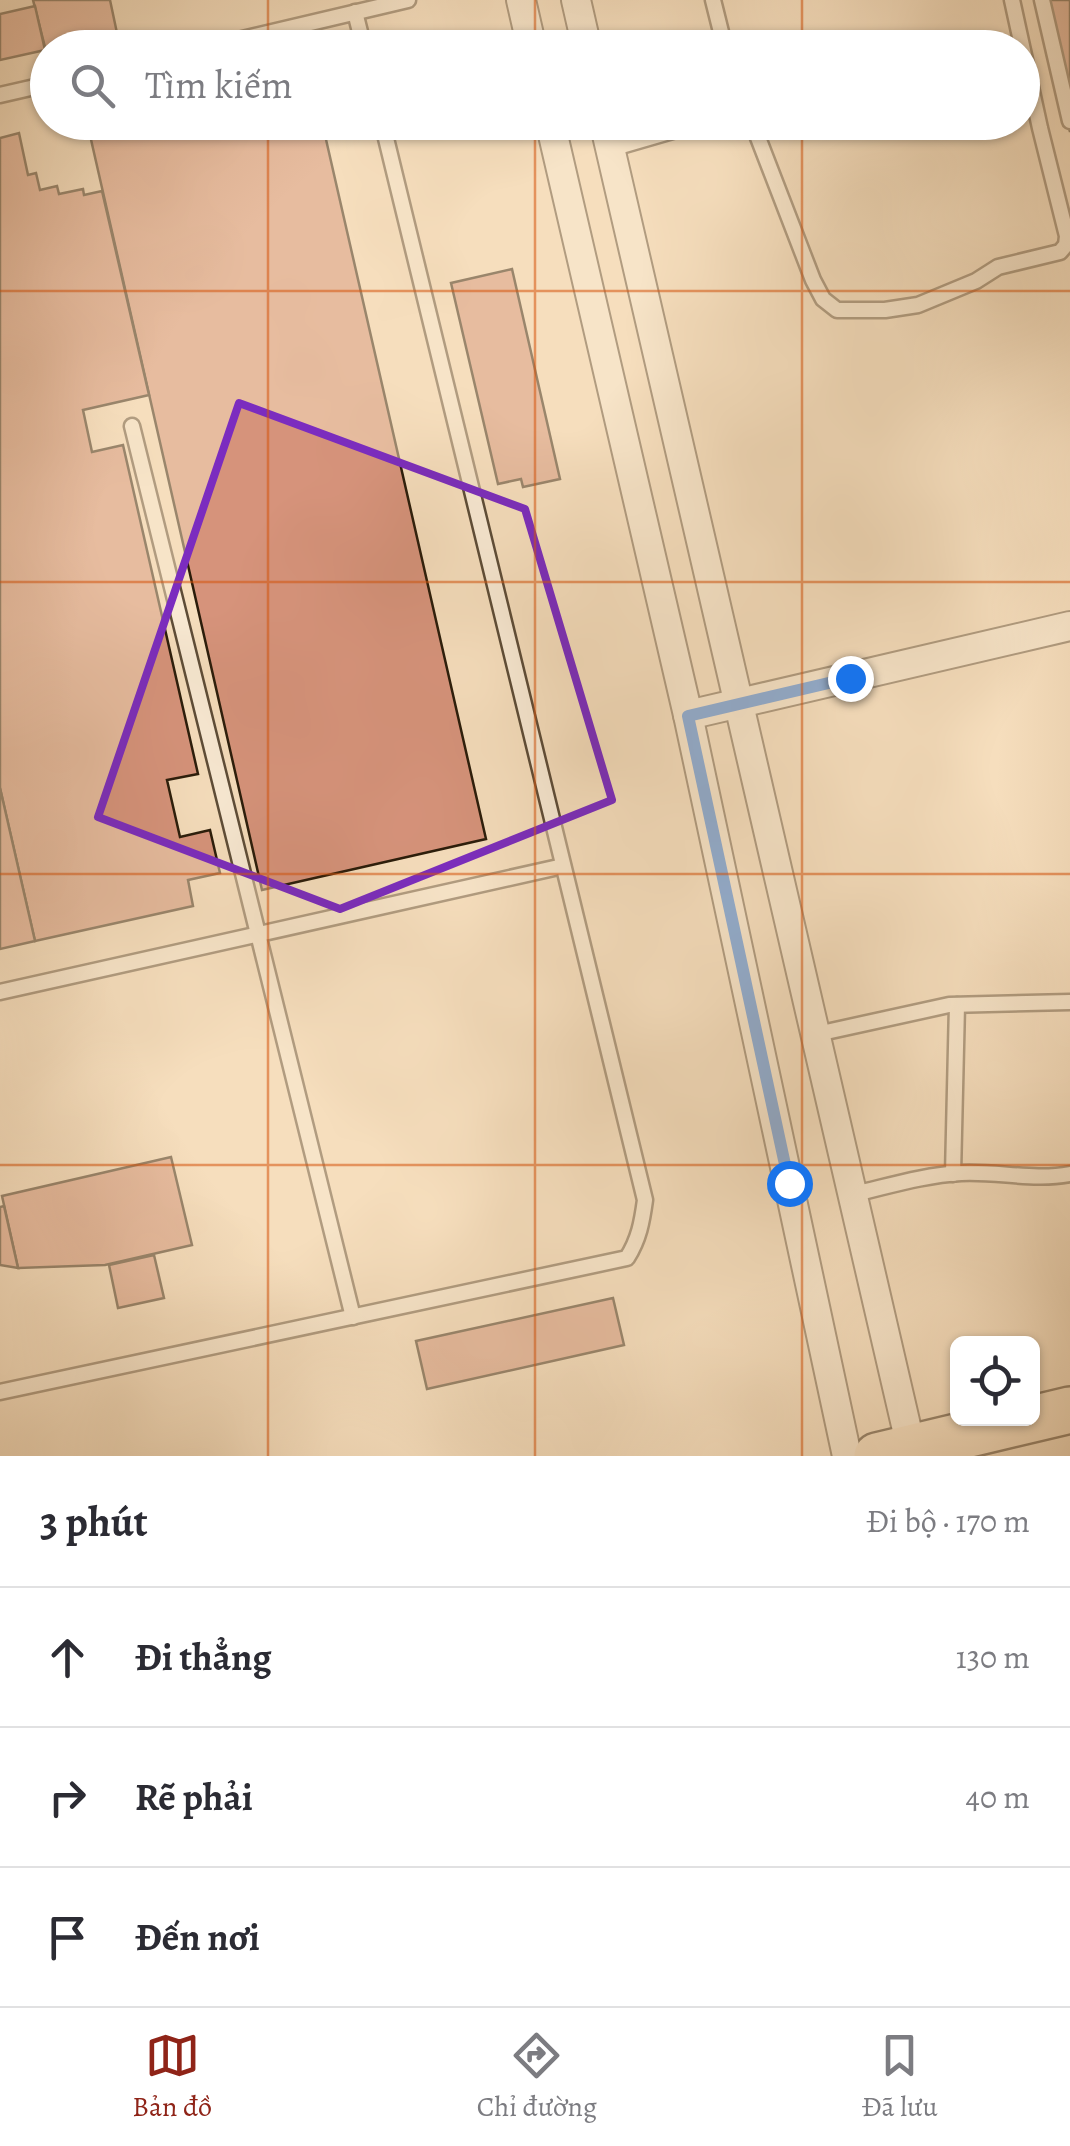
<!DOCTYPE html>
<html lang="vi">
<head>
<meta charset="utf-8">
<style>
	body { margin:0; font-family:Alegreya,serif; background:#f2f2f3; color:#2b2b33 }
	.controls { position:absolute; right:30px; bottom:30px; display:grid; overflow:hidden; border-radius:15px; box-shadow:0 2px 8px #0004 }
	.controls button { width:90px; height:90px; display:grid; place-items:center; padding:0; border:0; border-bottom:2px solid #e1e1e2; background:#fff; color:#2b2b33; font:50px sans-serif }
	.stop { position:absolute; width:30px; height:30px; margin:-22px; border:8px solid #1a73e8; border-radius:50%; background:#fff }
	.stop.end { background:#1a73e8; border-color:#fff; box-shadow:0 2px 10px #0008 }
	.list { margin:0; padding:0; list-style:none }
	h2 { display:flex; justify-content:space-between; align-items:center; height:130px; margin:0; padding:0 40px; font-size:42px }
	h2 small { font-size:32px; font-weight:400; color:#7c7c81 }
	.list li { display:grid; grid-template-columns:65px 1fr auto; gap:30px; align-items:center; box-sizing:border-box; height:140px; padding:0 40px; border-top:2px solid #e1e1e2 }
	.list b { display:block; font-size:38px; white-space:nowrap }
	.list em { font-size:32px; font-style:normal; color:#7c7c81 }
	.icon { flex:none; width:55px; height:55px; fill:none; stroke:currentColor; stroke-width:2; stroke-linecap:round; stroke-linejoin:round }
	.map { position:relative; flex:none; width:1070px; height:1456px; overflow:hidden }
	.search { position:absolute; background:#fff; box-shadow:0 2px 8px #0004; left:30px; right:30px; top:30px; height:110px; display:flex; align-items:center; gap:25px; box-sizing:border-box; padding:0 35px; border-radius:55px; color:#7c7c81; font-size:38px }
	.sheet { height:550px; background:#fff }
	nav { display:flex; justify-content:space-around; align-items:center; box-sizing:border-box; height:140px; border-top:2px solid #e1e1e2; background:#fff; font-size:28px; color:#7c7c81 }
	nav a { display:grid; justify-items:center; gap:5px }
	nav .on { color:#8f2418 }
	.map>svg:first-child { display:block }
	.building { fill:#d6937b; stroke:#2a1c0a; stroke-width:2.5 }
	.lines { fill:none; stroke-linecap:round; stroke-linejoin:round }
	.service-casing { stroke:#5d4c37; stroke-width:19 }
	.minor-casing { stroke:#5d4c37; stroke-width:32 }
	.primary-casing { stroke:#2a1c0a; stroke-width:50 }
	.service { stroke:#f9ead4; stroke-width:14 }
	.minor { stroke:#f9ead4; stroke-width:28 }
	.primary { stroke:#f6debd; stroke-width:45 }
	.route { stroke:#1a73e8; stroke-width:12 }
	.marked { fill:none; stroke:#7b2cbf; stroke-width:8; stroke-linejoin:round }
	.grid { fill:none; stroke:#d5530c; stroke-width:2.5; stroke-opacity:0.55 }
</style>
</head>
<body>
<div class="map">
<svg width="1070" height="1456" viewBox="0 0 1070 1456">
	<rect width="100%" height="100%" fill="#f6debd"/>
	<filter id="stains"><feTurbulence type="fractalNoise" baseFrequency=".002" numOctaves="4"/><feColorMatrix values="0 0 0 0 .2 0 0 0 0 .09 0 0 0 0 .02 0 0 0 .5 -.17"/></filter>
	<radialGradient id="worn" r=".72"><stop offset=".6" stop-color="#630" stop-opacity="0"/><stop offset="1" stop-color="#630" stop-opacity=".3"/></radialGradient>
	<g class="building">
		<path d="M33 0H110L117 33 99 37 101 48H48V59Z"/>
		<path d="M1039 0H1070V132Z"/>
		<path d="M35 6 45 50 0 60V14Z"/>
		<path d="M87 122H322L486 839 262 890Z"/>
		<path d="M19 133 28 175 36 173 40 190 57 186 59 194 83 189 84 195 102 191 149 395 83 410 92 452 123 445 198 774 167 780 180 837 210 830 220 873 188 880 193 906 35 941 0 788V138Z"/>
		<path d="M512 269 560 479 523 487 521 479 498 484 451 283Z"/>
		<path d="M0 788 35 941 0 949Z"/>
		<path d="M171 1157 192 1245 105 1265 18 1268 2 1196Z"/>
		<path d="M4 1206 18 1268 0 1265V1207Z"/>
		<path d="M154 1255 164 1298 118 1308 109 1265Z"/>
		<path d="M613 1298 624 1345 427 1389 416 1341Z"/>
	</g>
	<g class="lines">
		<defs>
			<g id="service">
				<path d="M713 0 725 48"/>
				<path d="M1042 0 1070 121"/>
				<path d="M355 12 364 48"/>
				<path d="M204 48 408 0"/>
				<path d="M0 95 48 84"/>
				<path d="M752 122 813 280 823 299 837 310H885L918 305 976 281 998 267 1060 252 1066 245 1067 236 1040 128 1012 0"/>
				<path d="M611 149 704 122"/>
				<path d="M132 426 353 1317"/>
				<path d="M0 992 563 866"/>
				<path d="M817 1034 949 1005 1070 1002"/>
				<path d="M953 1174 957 1005"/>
				<path d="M854 1194C889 1186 924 1175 961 1173 998 1171 1034 1181 1070 1174"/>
				<path d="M0 1392 627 1258C639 1239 642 1222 645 1200L382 122"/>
			</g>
			<g id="minor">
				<path d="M521 0 532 48"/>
				<path d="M576 0 587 48"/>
				<path d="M550 122 688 715 847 1456"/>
				<path d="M604 122 911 1447 915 1456"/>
				<path d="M688 715 1070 626"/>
			</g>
			<path id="primary" d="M877 1456 1070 1410"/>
		</defs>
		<use href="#service" class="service-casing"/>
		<use href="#minor" class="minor-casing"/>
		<use href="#primary" class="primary-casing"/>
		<use href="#service" class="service"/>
		<use href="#minor" class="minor"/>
		<use href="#primary" class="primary"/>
	</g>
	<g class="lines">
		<path class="route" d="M789 1183 688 716 850 678"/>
	</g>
	<path d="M0 0H1070V1456H0ZM239 403 525 509 612 800 340 909 98 817Z" fill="#f6debd" fill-opacity=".55" fill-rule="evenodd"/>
	<path class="marked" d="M239 403 525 509 612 800 340 909 98 817Z"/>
	<path class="grid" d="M268 0V48M535 0V48M802 0V48M268 122V1456M535 122V1456M802 122V1456M0 291H1070M0 582H1070M0 874H1070M0 1165H1070"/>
	<rect width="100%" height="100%" filter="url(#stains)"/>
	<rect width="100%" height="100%" fill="url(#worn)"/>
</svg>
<div class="controls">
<button><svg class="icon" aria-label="locate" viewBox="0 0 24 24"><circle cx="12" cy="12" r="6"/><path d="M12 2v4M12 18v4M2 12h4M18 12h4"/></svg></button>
</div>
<div class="stop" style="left:789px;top:1183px"></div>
<div class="stop end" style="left:850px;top:678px"></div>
<div class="search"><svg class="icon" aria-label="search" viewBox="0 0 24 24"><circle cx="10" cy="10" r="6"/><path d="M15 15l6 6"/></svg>Tìm kiếm</div>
</div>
<section class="sheet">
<h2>3 phút<small>Đi bộ · 170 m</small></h2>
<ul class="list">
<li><svg class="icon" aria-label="ahead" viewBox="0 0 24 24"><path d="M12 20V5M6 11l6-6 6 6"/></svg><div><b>Đi thẳng</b></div><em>130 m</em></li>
<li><svg class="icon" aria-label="right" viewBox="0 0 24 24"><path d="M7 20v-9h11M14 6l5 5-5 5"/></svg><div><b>Rẽ phải</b></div><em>40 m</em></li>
<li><svg class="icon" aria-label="arrive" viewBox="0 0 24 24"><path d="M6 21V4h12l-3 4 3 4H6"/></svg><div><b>Đến nơi</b></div></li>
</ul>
</section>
<nav>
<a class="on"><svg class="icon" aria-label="map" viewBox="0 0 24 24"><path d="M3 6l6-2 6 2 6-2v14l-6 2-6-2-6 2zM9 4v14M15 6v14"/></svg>Bản đồ</a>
<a><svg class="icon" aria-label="directions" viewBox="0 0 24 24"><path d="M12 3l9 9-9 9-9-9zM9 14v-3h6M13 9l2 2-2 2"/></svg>Chỉ đường</a>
<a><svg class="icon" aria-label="saved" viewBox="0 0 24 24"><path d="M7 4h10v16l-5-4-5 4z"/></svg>Đã lưu</a>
</nav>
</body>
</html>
